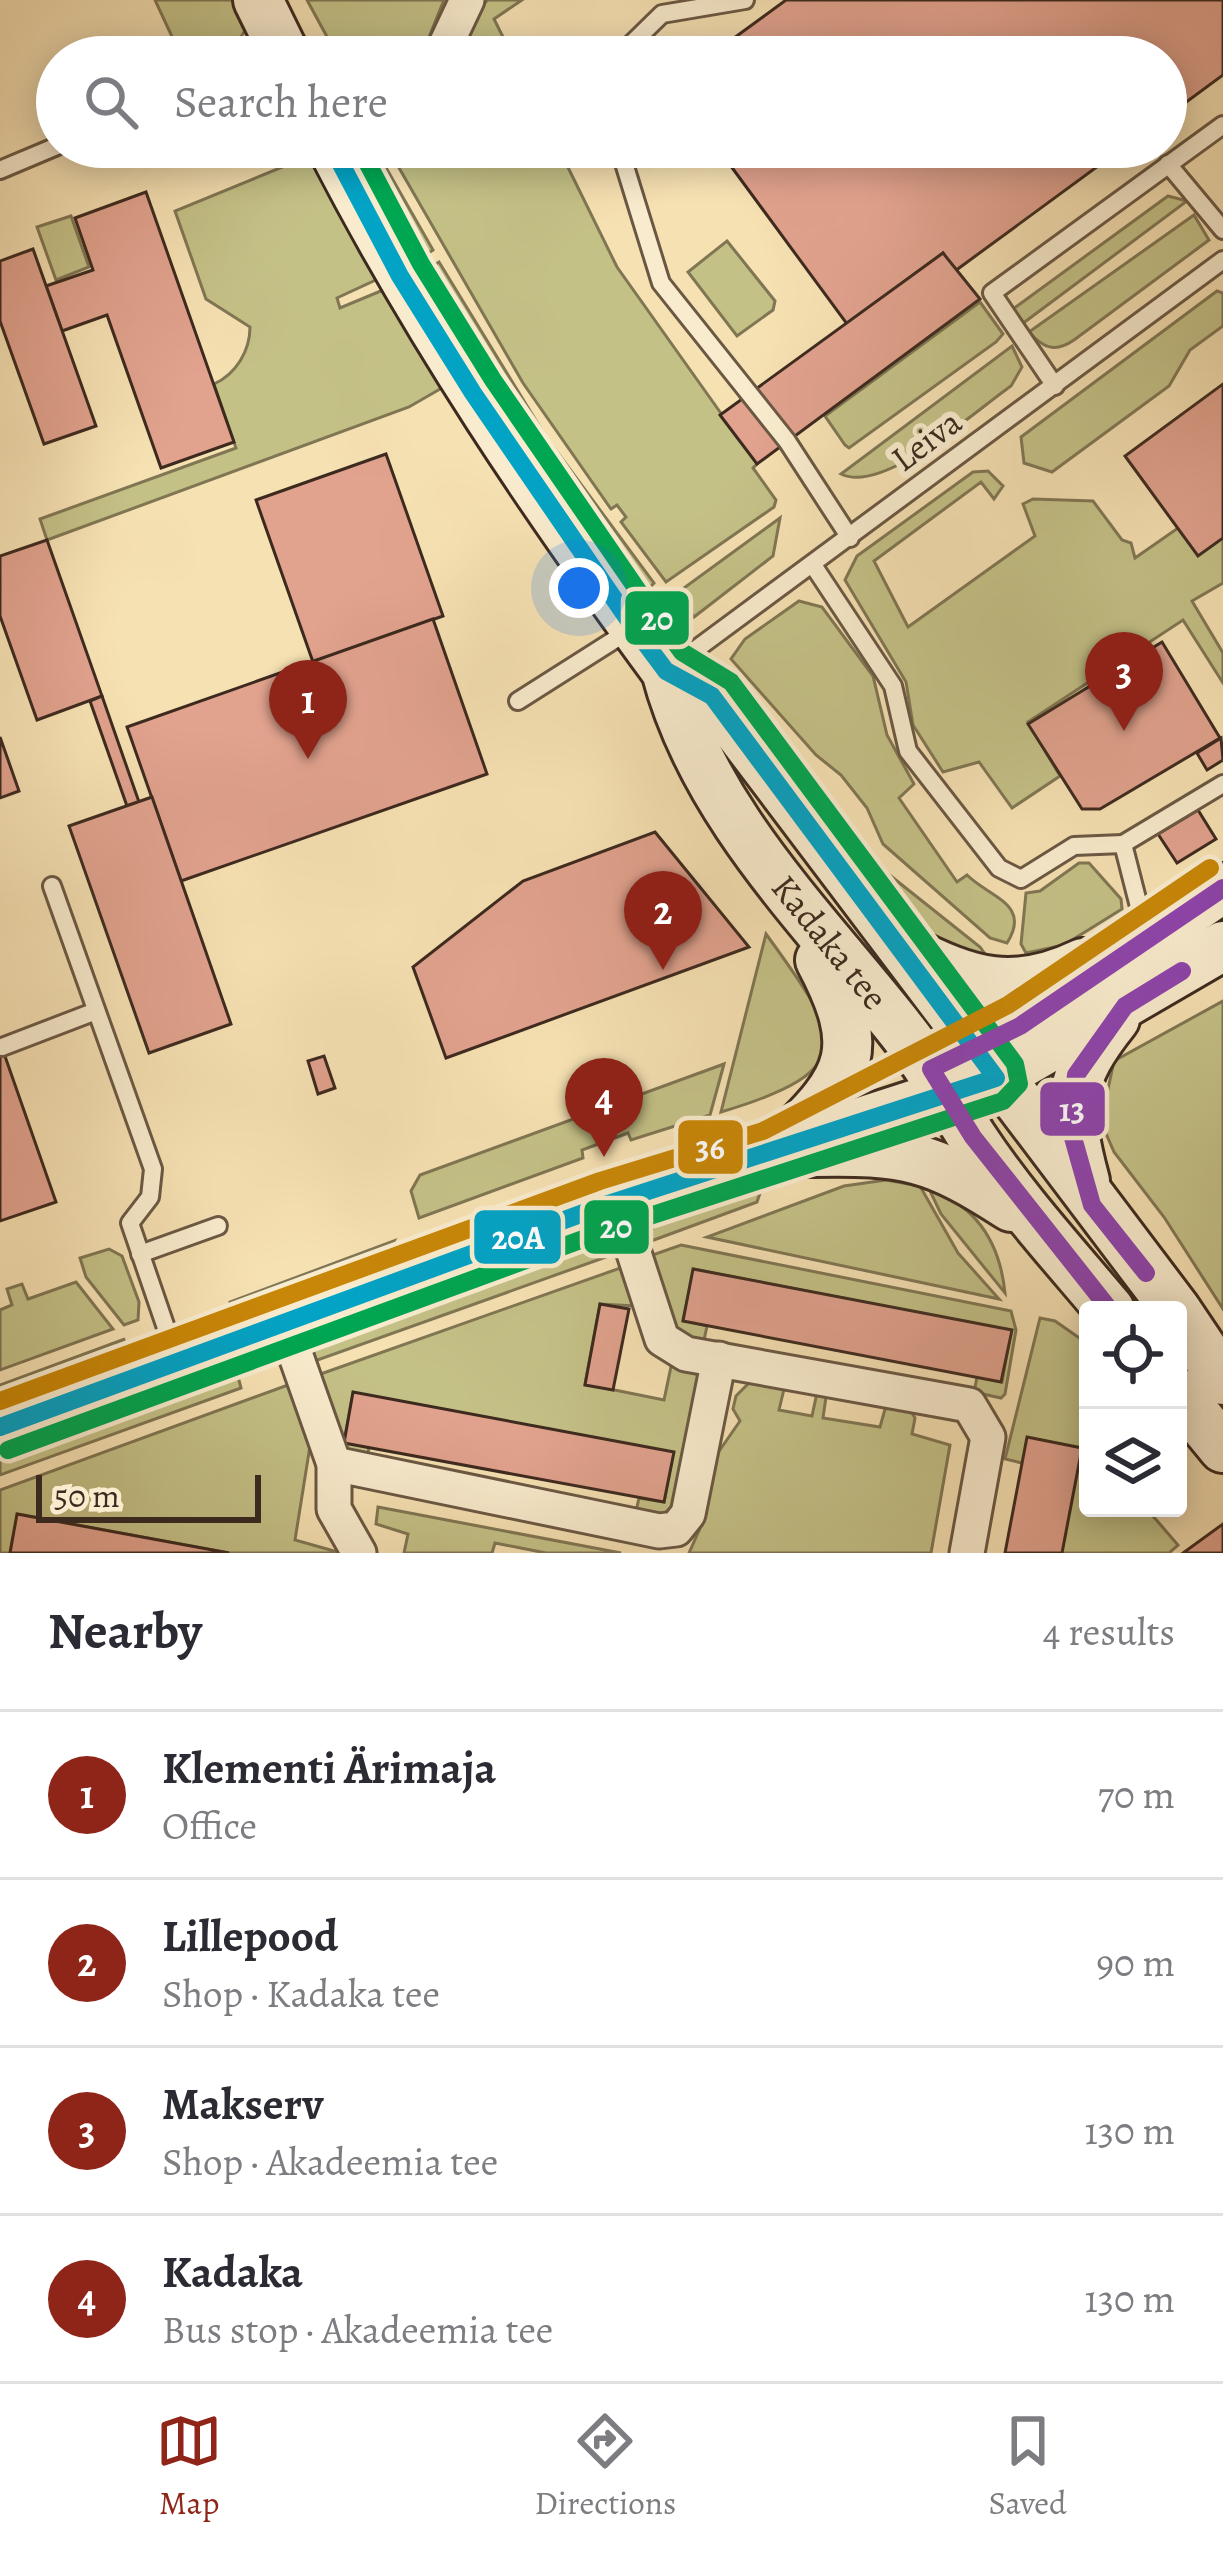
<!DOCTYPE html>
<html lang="en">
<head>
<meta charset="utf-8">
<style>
	body { margin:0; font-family:Alegreya,serif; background:#f2f2f3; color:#2b2b33 }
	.controls { position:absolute; right:36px; bottom:36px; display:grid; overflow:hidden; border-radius:12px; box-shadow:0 6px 30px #0003 }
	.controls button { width:108px; height:108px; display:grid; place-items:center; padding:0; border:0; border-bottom:3px solid #e1e1e2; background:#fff; color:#2b2b33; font:60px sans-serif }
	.scale { position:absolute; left:36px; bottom:30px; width:225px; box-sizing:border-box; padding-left:12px; border:6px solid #3d2a1f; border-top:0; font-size:33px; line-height:42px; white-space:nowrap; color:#3d2a1f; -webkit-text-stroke:9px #f9ecce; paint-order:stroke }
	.you { position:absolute; left:579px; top:588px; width:42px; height:42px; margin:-30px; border:9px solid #fff; border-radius:50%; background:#1a73e8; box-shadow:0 0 0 18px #1a73e833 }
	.badge { display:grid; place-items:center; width:78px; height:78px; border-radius:50%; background:#8f2418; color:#fff; font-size:39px; font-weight:700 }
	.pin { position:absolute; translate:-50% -99px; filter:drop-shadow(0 3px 6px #0008) }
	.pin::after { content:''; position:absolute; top:63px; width:42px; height:36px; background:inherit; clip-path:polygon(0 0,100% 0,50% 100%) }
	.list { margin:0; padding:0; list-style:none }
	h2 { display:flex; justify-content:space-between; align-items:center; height:156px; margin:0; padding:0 48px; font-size:51px }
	h2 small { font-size:39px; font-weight:400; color:#7c7c81 }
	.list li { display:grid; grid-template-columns:78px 1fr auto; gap:36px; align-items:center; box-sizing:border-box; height:168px; padding:0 48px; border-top:3px solid #e1e1e2 }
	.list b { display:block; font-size:45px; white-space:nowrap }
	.list p { margin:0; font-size:39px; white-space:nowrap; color:#7c7c81 }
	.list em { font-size:39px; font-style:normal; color:#7c7c81 }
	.icon { flex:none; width:66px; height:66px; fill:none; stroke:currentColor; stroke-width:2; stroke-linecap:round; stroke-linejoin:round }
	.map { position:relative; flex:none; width:1223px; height:1553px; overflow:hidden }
	.search { position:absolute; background:#fff; box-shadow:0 6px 30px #0003; left:36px; right:36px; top:36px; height:132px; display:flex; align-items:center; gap:30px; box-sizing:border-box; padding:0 42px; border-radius:66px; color:#7c7c81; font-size:45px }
	.sheet { height:828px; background:#fff }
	nav { display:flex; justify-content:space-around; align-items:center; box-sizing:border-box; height:168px; border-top:3px solid #e1e1e2; background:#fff; font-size:33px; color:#7c7c81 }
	nav a { display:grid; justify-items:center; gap:6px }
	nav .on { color:#8f2418 }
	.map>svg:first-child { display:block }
	.green { fill:#c4c187; stroke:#807653; stroke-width:3 }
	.building { fill:#e1a28e; stroke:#3d2a1f; stroke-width:3 }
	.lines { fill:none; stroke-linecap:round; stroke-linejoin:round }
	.lane-casing { stroke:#6b5844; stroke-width:22 }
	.street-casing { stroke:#6b5844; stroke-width:39 }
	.secondary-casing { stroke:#3d2a1f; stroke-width:54 }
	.lane { stroke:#f9ecce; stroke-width:16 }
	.street { stroke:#f9ecce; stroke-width:33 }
	.secondary { stroke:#f9ecce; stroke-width:48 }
	.bus-1-casing { stroke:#f9ecce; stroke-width:27 }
	.bus-2-casing { stroke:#f9ecce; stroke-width:27 }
	.bus-3-casing { stroke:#f9ecce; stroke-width:27 }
	.bus-4-casing { stroke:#f9ecce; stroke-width:27 }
	.bus-1 { stroke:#03a3c5; stroke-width:18 }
	.bus-2 { stroke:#00a651; stroke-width:18 }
	.bus-3 { stroke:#c88708; stroke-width:18 }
	.bus-4 { stroke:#8e44ad; stroke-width:18 }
	.labels { text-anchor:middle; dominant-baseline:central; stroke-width:12; stroke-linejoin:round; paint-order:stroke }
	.street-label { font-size:36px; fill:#3d2a1f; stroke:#f9ecce }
	.line-badge { stroke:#f9ecce; stroke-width:4.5 }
	.badge-label { font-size:33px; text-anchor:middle; font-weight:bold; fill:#fff }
</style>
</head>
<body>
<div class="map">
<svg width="1223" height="1553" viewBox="0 0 1223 1553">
	<rect width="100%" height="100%" fill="#f6e1b3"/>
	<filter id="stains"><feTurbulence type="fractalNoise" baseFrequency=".00167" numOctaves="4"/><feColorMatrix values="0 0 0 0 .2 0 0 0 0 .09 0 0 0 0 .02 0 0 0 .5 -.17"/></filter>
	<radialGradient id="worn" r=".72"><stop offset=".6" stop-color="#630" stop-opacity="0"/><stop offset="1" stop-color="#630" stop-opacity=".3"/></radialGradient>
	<g class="green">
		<path d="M155 0H240L250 21C233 59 205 63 167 49L175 43Z"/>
		<path d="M307 0H444L421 57H338Z"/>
		<path d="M488 0H522L494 19 513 57H454L477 10Z"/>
		<path d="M387 147H558L617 267 757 464 753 468 776 500 774 507 666 582 621 522 626 517 617 505 611 509 523 383Z"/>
		<path d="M314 154 382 277 337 298 340 308 388 288 447 385 409 407 47 540 40 519 236 448 214 384C236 374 250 351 250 327L206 299 175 211Z"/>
		<path d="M381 159 433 250 411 265 373 188Z"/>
		<path d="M1168 196 1187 201 1022 324 1013 309Z"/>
		<path d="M1194 215 1209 240 1074 340C1055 353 1043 348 1029 332Z"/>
		<path d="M71 216 89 267 56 280 37 227Z"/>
		<path d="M727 241 775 301 773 310 737 336 688 272Z"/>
		<path d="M439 262 546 437 654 583 636 601 419 275Z"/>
		<path d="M1217 291 1223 293V326L1190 350 1169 386 1052 472 1024 463 1021 437Z"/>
		<path d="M980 302 1003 334 996 342 849 448 845 445 825 416Z"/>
		<path d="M1012 346 1022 367 1011 386C975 411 883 495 841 474Z"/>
		<path d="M988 471 1003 486 994 499 981 482 874 561 908 627 1035 536 1023 504 1033 499 1093 501 1122 540 1131 543 1135 558 1178 528 1223 538V583L1192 601 1223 653V683L1183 620 1028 722 1060 776 1012 808 979 762 943 772 913 725 906 682 845 580 857 556 973 472Z"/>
		<path d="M780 518 773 556 694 617 677 593Z"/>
		<path d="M799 601 822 607 873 676 887 735 914 784 899 798 957 882 967 875C989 897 1032 904 1007 943L990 938 883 844 867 808 841 775 816 755 731 659 745 639Z"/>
		<path d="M1079 863H1089L1121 899 1122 909 1064 945 1026 953 1021 944 1026 893 1040 891Z"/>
		<path d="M882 869 980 947 985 954 982 967 927 941Z"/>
		<path d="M766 934C842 1038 862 1070 721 1112Z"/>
		<path d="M1223 1001V1309L1164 1217 1114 1152 1101 1122 1114 1061Z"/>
		<path d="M724 1064 710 1115 631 1140 628 1133 582 1150 583 1158 419 1218 411 1191 420 1175Z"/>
		<path d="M886 1180 920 1186 958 1253 999 1299 707 1237 844 1186Z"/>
		<path d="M929 1189C977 1206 1000 1244 1005 1293L941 1214Z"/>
		<path d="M761 1190 757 1202 643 1244 658 1220Z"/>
		<path d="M394 1241 384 1258 230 1313V1302Z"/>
		<path d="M591 1242 620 1252 312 1362 316 1341 332 1331Z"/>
		<path d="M681 1245 1011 1311 1016 1330 1005 1394 1001 1398 974 1392 977 1377 1002 1382 1011 1331 694 1269 683 1320 707 1326 704 1340 679 1337 647 1257Z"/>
		<path d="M109 1249 122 1256 139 1302 138 1320 124 1325 86 1277 80 1258Z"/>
		<path d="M626 1266 636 1306 600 1304 585 1384 664 1400 672 1362 697 1369 702 1388 679 1499C665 1517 657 1519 635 1516L639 1498 664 1502 673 1453 353 1393 344 1442 369 1447 366 1465 345 1458 315 1376Z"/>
		<path d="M76 1282 113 1329 0 1370V1310L12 1305 7 1289 22 1284 28 1299Z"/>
		<path d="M1040 1318 1055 1321 1088 1344V1508H1146L1178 1545 1169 1553H1062L1022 1463 1005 1459Z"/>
		<path d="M125 1339 89 1366 0 1397V1385Z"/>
		<path d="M235 1365 241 1388 0 1475V1450Z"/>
		<path d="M754 1378 785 1385 779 1410 812 1416 818 1388 827 1390 823 1418 880 1427 885 1409 908 1406 915 1418 912 1434 950 1445 931 1553H689L705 1517 715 1457 740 1421 733 1409 736 1396Z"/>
		<path d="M288 1385 310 1446 295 1540 341 1553H229L18 1514 10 1553H0V1490Z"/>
		<path d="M378 1507 621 1553H546L495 1543 492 1553H404L408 1534 376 1524Z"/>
	</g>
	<g class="building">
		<path d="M786 0H1223V75L1166 117V57H708Z"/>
		<path d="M731 147H1124L955 271 943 253 847 324 722 154Z"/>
		<path d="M146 192 234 442 161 468 107 315 62 331 46 286 93 270 75 218Z"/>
		<path d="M33 249 96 426 44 444 0 321V261Z"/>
		<path d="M943 253 980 299 757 464 720 415Z"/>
		<path d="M1223 384V538L1198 556 1125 456Z"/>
		<path d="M386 454 443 616 313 662 256 500Z"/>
		<path d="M47 540 102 696 37 720 0 616V556Z"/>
		<path d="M433 619 487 774 181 881 127 727Z"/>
		<path d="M1162 642 1220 738 1100 809H1082L1028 724Z"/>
		<path d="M102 696 139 802 127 806 90 701Z"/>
		<path d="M0 737 19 791 0 798Z"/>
		<path d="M1221 738 1223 760 1207 770 1197 753Z"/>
		<path d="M152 797 231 1024 149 1053 69 826Z"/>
		<path d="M1198 810 1216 839 1177 863 1158 834Z"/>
		<path d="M655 832 749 947 446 1058 413 967 523 881Z"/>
		<path d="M0 1042 56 1202 0 1221Z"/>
		<path d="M324 1056 335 1088 318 1094 308 1061Z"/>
		<path d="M693 1269 1012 1330 1001 1382 683 1321Z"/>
		<path d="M600 1304 629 1309 613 1390 585 1385Z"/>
		<path d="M353 1392 674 1452 664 1502 344 1443Z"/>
		<path d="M1027 1437 1082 1448 1062 1553H1005Z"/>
		<path d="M17 1514 229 1553H10Z"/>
		<path d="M1223 1524V1553H1183Z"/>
	</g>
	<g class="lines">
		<defs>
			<g id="lane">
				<path d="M618 57 662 14 745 0"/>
				<path d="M619 147 661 283 787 441 850 538"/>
				<path d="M1168 164 1223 230"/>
				<path d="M0 170 57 146"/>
				<path d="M1055 386 992 293 1223 125"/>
				<path d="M813 565 893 686 908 751 999 868 1021 879 1074 846 1123 844"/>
				<path d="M672 667 1223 260"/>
				<path d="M518 701 633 628"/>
				<path d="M52 886 153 1169 150 1197 130 1223 176 1357"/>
				<path d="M1146 934 1123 844 1223 784"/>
				<path d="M2 1047 96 1011"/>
				<path d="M140 1254 218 1226"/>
			</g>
			<g id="street">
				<path d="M440 57 467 0"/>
				<path d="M617 1201 662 1339 686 1354 969 1405 988 1437 967 1553"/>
				<path d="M284 1322 334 1464V1509L359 1553"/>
				<path d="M334 1464 659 1531 676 1529 688 1514 719 1359"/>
			</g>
			<g id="secondary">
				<path d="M258 0 286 57"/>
				<path d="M332 147C427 332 543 504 666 671 703 813 813 918 901 1030 928 1064 949 1100 972 1137 1012 1198 1063 1254 1110 1310"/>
				<path d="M666 671 712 696 1176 1310"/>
				<path d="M905 949C971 983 1014 996 1083 963"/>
				<path d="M946 1063 1020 1026 1223 888"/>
				<path d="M784 1142C854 1077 866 1047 820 960"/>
				<path d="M812 1152C905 1150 933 1156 1011 1207"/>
				<path d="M1085 1181C1065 1108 1067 1079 1115 1019"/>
				<path d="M1178 1313 1223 1380"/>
				<path d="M1178 1393 1223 1448"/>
				<path d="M0 1427 608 1204 996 1078 1223 946"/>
			</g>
		</defs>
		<use href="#lane" class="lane-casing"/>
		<use href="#street" class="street-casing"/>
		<use href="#secondary" class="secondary-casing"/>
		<use href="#lane" class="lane"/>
		<use href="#street" class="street"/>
		<use href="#secondary" class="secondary"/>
		<defs>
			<path id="bus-1" d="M0 1427 608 1204 996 1078 712 696 666 671 634 628 473 393 400 276 332 147"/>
			<path id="bus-2" d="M8 1450 616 1227 1003 1101 1019 1084 1015 1064 731 682 682 652 654 614 493 380 421 264 359 147"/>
			<path id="bus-3" d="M0 1401 600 1181 763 1131 1008 1005 1210 868"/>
			<g id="bus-4">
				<path d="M1146 1273 1092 1205 1070 1127 1076 1075 1125 1006 1182 971"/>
				<path d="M1110 1310 973 1137 931 1069 1020 1026 1223 888"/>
			</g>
		</defs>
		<use href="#bus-1" class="bus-1-casing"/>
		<use href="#bus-2" class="bus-2-casing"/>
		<use href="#bus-3" class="bus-3-casing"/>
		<use href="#bus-4" class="bus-4-casing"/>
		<use href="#bus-1" class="bus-1"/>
		<use href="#bus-2" class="bus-2"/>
		<use href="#bus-3" class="bus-3"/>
		<use href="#bus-4" class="bus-4"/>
	</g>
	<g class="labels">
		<g class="street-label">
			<text transform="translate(926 440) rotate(-37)">Leiva</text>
			<text transform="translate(830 942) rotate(51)">Kadaka tee</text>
		</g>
	</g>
	<g class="line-badge">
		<rect x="623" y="589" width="68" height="58" rx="12" fill="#00a651"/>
		<rect x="1038" y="1080" width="69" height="58" rx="12" fill="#8e44ad"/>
		<rect x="676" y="1118" width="69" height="58" rx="12" fill="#c88708"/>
		<rect x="582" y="1198" width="69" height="58" rx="12" fill="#00a651"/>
		<rect x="472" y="1208" width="91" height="58" rx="12" fill="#03a3c5"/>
	</g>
	<g class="badge-label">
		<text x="657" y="630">20</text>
		<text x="1072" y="1121">13</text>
		<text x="710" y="1159">36</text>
		<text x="616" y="1238">20</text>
		<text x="518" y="1249">20A</text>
	</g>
	<rect width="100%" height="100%" filter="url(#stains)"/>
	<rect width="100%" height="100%" fill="url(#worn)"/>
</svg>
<div class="controls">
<button><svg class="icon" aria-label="locate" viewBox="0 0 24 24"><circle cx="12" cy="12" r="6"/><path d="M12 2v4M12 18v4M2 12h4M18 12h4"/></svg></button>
<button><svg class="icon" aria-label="layers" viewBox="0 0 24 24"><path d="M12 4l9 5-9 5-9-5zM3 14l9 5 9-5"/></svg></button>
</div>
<div class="scale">50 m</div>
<div class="you"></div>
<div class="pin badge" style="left:308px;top:759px">1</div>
<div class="pin badge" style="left:663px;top:970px">2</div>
<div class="pin badge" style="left:1124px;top:731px">3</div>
<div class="pin badge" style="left:604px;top:1157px">4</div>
<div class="search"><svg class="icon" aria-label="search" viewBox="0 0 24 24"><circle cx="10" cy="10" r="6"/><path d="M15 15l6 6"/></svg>Search here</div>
</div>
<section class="sheet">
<h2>Nearby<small>4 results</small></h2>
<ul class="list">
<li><span class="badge">1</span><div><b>Klementi Ärimaja</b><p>Office</p></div><em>70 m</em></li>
<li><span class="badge">2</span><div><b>Lillepood</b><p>Shop · Kadaka tee</p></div><em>90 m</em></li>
<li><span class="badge">3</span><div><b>Makserv</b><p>Shop · Akadeemia tee</p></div><em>130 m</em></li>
<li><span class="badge">4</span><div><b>Kadaka</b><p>Bus stop · Akadeemia tee</p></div><em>130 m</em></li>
</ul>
</section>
<nav>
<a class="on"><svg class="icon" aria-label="map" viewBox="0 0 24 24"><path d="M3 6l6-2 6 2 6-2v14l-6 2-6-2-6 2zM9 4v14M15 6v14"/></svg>Map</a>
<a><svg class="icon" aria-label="directions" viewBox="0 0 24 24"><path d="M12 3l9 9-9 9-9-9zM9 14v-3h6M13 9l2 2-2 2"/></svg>Directions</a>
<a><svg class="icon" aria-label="saved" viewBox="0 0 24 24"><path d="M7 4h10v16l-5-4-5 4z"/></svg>Saved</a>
</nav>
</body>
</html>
